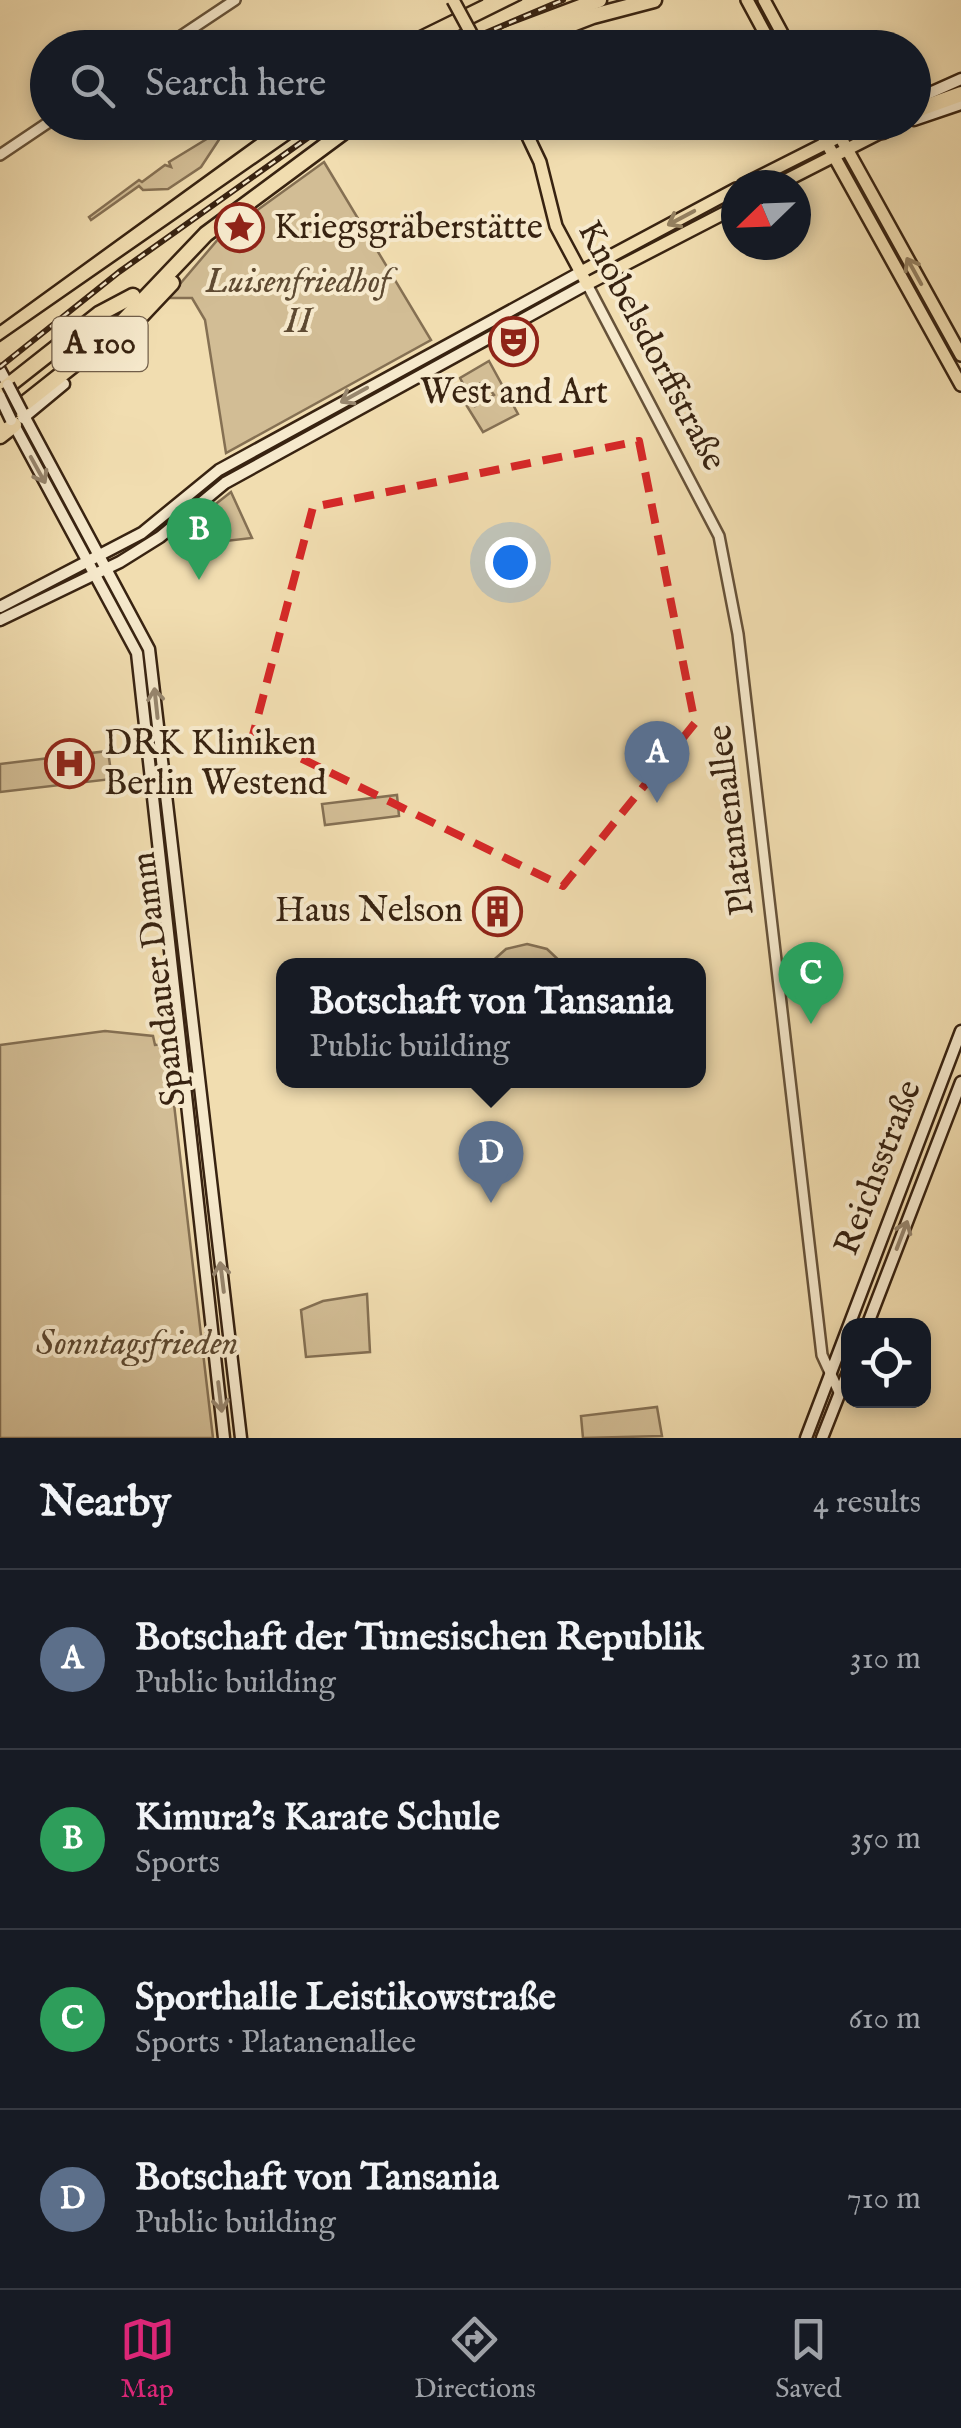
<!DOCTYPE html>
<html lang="en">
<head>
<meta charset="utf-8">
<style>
	body { margin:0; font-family:"IM FELL English",serif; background:#20242c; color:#f1f3f6 }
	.controls { position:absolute; right:30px; bottom:30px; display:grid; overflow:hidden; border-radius:20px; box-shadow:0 5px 15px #0003 }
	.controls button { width:90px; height:90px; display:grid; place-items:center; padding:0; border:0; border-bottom:2px solid #363941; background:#171b24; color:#f1f3f6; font:50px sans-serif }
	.compass { position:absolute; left:721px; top:170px; width:90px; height:90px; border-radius:50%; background:#171b24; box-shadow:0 5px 15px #0003; rotate:247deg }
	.you { position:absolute; left:510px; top:562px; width:35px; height:35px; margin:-25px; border:8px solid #fff; border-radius:50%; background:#1a73e8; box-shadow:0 0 0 15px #1a73e833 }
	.badge { display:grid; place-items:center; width:65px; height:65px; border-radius:50%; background:#db2777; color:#fff; font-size:32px; font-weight:700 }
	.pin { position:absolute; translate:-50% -82px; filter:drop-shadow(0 2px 5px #0008) }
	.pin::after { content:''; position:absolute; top:52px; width:35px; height:30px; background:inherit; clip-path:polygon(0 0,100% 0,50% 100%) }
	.popup { position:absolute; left:276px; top:958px; width:430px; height:130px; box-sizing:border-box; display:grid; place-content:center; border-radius:20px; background:#171b24; filter:drop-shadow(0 2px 8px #0005); font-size:32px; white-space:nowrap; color:#9ea1a6 }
	.popup b { font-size:38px; color:#f1f3f6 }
	.popup::after { content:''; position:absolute; left:50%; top:100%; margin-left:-20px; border:20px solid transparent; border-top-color:#171b24 }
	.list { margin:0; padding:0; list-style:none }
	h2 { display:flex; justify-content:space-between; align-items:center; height:130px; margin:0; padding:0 40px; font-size:42px }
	h2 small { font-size:32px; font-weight:400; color:#9ea1a6 }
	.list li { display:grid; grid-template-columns:65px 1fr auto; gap:30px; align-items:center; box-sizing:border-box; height:180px; padding:0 40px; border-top:2px solid #363941 }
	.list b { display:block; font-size:38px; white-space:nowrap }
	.list p { margin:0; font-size:32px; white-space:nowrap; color:#9ea1a6 }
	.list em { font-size:32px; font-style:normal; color:#9ea1a6 }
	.icon { flex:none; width:55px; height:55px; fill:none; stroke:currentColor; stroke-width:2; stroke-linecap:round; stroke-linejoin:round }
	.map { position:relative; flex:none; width:961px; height:1438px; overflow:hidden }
	.search { position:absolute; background:#171b24; box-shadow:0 5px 15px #0003; left:30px; right:30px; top:30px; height:110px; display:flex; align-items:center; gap:25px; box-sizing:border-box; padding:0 35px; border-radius:55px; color:#9ea1a6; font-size:38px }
	.sheet { height:850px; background:#171b24 }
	nav { display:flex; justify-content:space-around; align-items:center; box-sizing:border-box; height:140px; border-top:2px solid #363941; background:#171b24; font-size:28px; color:#9ea1a6 }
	nav a { display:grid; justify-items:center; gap:5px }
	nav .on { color:#db2777 }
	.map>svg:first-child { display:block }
	.green { fill:#d2bd95; stroke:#857053; stroke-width:2.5 }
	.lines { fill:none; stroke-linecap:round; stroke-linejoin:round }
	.tertiary-casing { stroke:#665239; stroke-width:14 }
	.secondary-casing { stroke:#382311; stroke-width:15 }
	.primary-casing { stroke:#382311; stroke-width:16 }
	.motorway-casing { stroke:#382311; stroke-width:19 }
	.tertiary { stroke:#f6e9cc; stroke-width:9 }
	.secondary { stroke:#f6e9cc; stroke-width:10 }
	.primary { stroke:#f1ddb0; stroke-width:11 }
	.motorway { stroke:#f1ddb0; stroke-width:14 }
	.tram { stroke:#382311; stroke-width:2.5 }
	.rail-casing { stroke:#382311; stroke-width:6 }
	.rail { stroke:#f6e9cc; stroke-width:2.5; stroke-dasharray:8; stroke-linecap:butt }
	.secondary-bridge-casing { stroke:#382311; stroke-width:15; stroke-linecap:butt }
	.primary-bridge-casing { stroke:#382311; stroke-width:16; stroke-linecap:butt }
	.secondary-bridge { stroke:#f6e9cc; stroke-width:10 }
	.primary-bridge { stroke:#f1ddb0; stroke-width:11 }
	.oneway { stroke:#948060 }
	.oneway2 { stroke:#97866e }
	.marked { fill:none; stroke:#d62828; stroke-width:8; stroke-dasharray:20 12; stroke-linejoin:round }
	.labels { text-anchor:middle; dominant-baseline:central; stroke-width:8; stroke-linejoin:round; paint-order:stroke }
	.shield { fill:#f6e9cc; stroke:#715e49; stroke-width:2.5 }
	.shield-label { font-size:32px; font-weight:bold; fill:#382311 }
	.poi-label { font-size:35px; fill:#382311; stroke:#f6e9cc; text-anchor:start }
	.park-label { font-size:35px; font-style:italic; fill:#5e4a32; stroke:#f6e9cc }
	.street-label { font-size:35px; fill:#382311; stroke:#f6e9cc }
</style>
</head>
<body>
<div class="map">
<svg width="961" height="1438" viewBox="0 0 961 1438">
	<rect width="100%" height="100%" fill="#f1ddb0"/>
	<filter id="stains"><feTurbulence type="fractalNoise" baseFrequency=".002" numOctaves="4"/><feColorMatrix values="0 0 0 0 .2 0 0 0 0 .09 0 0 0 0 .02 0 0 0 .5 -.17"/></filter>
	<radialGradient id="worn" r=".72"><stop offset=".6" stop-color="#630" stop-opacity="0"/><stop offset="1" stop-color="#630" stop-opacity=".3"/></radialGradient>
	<g class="green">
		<path d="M228 126 201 167 168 189 143 190 139 186 91 220 89 217 139 180 142 182 165 165 171 167 169 162Z"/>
		<path d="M324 162 431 340 226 453 205 320 192 298H168L220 237Z"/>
		<path d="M489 361 518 414 483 432 465 403 471 400 475 406 494 395 484 382 466 389 460 378Z"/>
		<path d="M231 492 252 538 208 543 194 521Z"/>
		<path d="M108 751 112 779 0 792V764Z"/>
		<path d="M397 795 399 816 325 825 322 804Z"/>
		<path d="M527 944 547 949 564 965H488L506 949Z"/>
		<path d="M105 1031 153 1036 155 1045 167 1044 213 1438H0V1045Z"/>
		<path d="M367 1294 370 1352 306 1357 301 1310 323 1301Z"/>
		<path d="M657 1407 662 1436 583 1438 581 1416Z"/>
	</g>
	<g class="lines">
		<defs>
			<g id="tertiary">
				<path d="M163 48 235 0"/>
				<path d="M0 155 49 122"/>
				<path d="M587 284 719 536 738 634 822 1355 839 1392"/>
			</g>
			<g id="secondary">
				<path d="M914 100 961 79"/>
				<path d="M914 120 961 104"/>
				<path d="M0 370 8 385"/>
				<path d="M22 412 149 649 241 1438"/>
				<path d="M23 418 64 384"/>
				<path d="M12 421 137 653 224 1438"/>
				<path d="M0 607 142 533 219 470 581 272"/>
				<path d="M0 620 120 562 160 537 225 483 587 284"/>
				<path d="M867 1326 961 1082"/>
				<path d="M806 1438 961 1031"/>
				<path d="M822 1438 848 1372"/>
			</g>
			<g id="primary">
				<path d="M747 0 773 48"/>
				<path d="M764 0 790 48"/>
				<path d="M521 122 540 162 556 226 587 284 736 207"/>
				<path d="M815 122 961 385"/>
				<path d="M832 122 961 355"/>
				<path d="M743 185 868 122"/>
				<path d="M777 185 883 131"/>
				<path d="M581 272 736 189"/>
			</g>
			<g id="motorway">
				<path d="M506 35 599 0"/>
				<path d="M490 48 517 36"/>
				<path d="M510 48 593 16 654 0"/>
				<path d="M914 111 961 94"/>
				<path d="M883 131 896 122"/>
				<path d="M122 336 172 283"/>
				<path d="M0 392 99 314 133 296"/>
				<path d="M0 423 106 339 206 234 357 122"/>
				<path d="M0 436 14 425"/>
			</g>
		</defs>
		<use href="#tertiary" class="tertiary-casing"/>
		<use href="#secondary" class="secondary-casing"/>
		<use href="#primary" class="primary-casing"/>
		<use href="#motorway" class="motorway-casing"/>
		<use href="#tertiary" class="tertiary"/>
		<use href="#secondary" class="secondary"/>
		<use href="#primary" class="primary"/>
		<use href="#motorway" class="motorway"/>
		<g class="tram">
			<path d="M384 48 482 0"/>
			<path d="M424 48 521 0"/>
			<path d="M0 325 280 122"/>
			<path d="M0 341 315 122"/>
		</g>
		<defs>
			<g id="rail">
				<path d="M450 48 563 0"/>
				<path d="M0 367 119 272 330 122"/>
			</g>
		</defs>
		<use href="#rail" class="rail-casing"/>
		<use href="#rail" class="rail"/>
		<defs>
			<g id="secondary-bridge">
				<path d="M8 385 22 412"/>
				<path d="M0 397 11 420"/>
			</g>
			<path id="primary-bridge" d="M453 0 479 48"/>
		</defs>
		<use href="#secondary-bridge" class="secondary-bridge-casing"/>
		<use href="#primary-bridge" class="primary-bridge-casing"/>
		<use href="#secondary-bridge" class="secondary-bridge"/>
		<use href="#primary-bridge" class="primary-bridge"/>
	</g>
	<defs><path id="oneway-shaft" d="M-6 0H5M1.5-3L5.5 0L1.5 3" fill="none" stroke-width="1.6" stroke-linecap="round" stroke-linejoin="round" transform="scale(2.5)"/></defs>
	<g class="oneway">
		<use href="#oneway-shaft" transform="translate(681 218) rotate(152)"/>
		<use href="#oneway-shaft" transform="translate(914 271) rotate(-119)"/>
	</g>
	<g class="oneway2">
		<use href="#oneway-shaft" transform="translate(354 395) rotate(151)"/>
		<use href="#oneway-shaft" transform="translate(38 470) rotate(61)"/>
		<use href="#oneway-shaft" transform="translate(156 703) rotate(-96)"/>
		<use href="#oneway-shaft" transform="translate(902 1235) rotate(-69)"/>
		<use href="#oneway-shaft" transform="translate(222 1277) rotate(-97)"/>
		<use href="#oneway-shaft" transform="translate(220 1397) rotate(83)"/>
	</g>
	<path class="marked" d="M639 441 695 723 563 886 253 735 313 507Z"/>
	<defs>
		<symbol id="sight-ring" viewBox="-11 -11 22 22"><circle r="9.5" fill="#f6e9cc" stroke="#8f2418" stroke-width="1.5"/><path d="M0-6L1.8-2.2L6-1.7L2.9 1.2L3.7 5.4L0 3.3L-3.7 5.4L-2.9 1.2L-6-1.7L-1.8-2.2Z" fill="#8f2418"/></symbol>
		<symbol id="theatre-ring" viewBox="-11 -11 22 22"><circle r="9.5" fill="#f6e9cc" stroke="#8f2418" stroke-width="1.5"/><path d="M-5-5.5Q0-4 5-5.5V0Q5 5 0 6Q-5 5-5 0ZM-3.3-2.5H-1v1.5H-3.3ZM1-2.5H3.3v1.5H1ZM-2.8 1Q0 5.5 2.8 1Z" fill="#8f2418"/></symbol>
		<symbol id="hospital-ring" viewBox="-11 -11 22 22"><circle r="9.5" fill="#f6e9cc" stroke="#8f2418" stroke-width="1.5"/><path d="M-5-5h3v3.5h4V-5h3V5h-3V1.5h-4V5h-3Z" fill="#8f2418"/></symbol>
		<symbol id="building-ring" viewBox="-11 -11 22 22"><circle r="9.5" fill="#f6e9cc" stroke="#8f2418" stroke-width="1.5"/><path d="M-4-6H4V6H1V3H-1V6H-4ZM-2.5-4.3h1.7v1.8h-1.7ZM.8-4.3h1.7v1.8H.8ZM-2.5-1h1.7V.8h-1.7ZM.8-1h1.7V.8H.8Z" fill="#8f2418"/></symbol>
	</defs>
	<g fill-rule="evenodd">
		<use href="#sight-ring" x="212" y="200" width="55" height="55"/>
		<use href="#theatre-ring" x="486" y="314" width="55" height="55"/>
		<use href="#hospital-ring" x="42" y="736" width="55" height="55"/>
		<use href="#building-ring" x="470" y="884" width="55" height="55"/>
	</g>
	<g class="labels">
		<rect class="shield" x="52.5" y="317" width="95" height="54" rx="8"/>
		<g class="shield-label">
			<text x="100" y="344">A 100</text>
		</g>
		<g class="poi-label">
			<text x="274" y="228">Kriegsgräberstätte</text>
			<text x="514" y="393" text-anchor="middle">West and Art</text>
			<text x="104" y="744">DRK Kliniken<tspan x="104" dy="40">Berlin Westend</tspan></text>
			<text x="463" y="911" text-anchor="end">Haus Nelson</text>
		</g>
		<g class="park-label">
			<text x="298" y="282">Luisenfriedhof<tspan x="298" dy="40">II</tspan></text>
			<text x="137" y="1344">Sonntagsfrieden</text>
		</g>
		<g class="street-label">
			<text transform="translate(651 346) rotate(62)">Knobelsdorffstraße</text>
			<text transform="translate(732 820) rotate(-97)">Platanenallee</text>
			<text transform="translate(160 979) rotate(-97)">Spandauer Damm</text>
			<text transform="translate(879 1168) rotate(-69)">Reichsstraße</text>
		</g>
	</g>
	<rect width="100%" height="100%" filter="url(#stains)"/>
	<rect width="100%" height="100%" fill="url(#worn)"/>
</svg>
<div class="controls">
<button><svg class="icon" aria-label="locate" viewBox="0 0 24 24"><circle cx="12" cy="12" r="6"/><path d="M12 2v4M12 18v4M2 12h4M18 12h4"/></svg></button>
</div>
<svg class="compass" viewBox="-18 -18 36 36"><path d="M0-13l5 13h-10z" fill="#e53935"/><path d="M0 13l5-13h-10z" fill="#9ea1a6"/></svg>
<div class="you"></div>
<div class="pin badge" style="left:657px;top:803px;background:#5c6f8a">A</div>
<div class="pin badge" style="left:199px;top:580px;background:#2e9e5b">B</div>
<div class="pin badge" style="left:811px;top:1024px;background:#2e9e5b">C</div>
<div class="pin badge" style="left:491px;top:1203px;background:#5c6f8a">D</div>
<div class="popup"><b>Botschaft von Tansania</b>Public building</div>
<div class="search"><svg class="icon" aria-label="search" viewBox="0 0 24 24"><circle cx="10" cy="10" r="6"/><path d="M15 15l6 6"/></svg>Search here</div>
</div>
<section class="sheet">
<h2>Nearby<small>4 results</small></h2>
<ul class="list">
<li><span class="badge" style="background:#5c6f8a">A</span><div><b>Botschaft der Tunesischen Republik</b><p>Public building</p></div><em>310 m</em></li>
<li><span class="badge" style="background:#2e9e5b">B</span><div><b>Kimura's Karate Schule</b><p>Sports</p></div><em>350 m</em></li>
<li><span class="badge" style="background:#2e9e5b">C</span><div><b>Sporthalle Leistikowstraße</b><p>Sports · Platanenallee</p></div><em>610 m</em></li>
<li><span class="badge" style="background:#5c6f8a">D</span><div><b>Botschaft von Tansania</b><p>Public building</p></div><em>710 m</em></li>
</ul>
</section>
<nav>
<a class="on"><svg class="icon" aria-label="map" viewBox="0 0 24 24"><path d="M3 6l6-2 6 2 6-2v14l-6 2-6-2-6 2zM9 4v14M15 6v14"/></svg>Map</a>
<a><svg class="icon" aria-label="directions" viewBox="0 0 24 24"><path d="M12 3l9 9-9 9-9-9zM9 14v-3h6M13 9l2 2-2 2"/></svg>Directions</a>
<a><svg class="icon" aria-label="saved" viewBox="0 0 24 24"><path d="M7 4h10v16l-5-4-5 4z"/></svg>Saved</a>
</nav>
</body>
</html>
